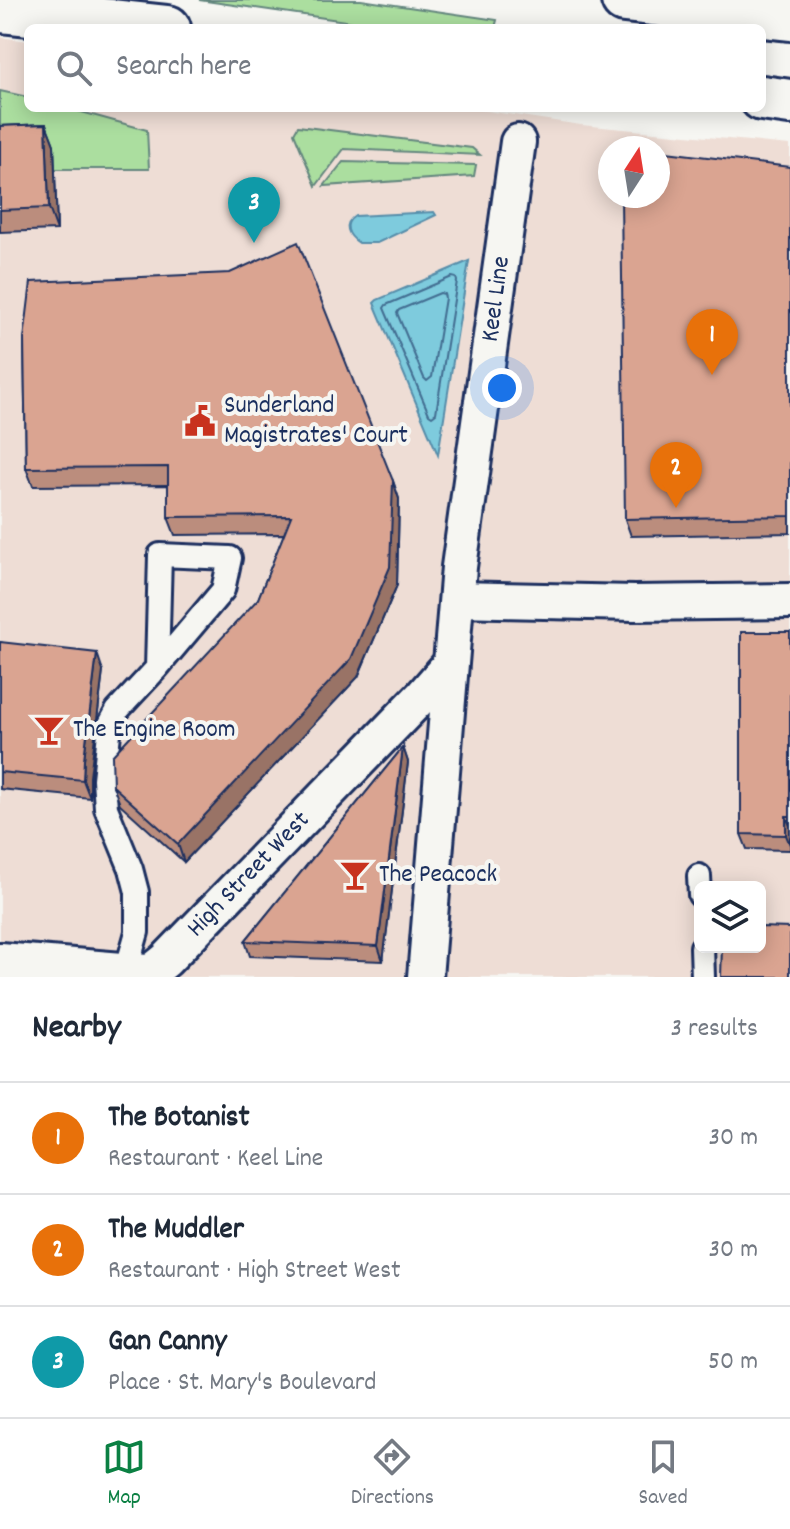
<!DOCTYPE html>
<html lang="en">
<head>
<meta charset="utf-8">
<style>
	body { margin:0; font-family:Dekko,sans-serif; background:#f2f2f3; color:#1f2937 }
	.controls { position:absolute; right:24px; bottom:24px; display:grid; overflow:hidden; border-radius:12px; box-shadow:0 4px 20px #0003 }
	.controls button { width:72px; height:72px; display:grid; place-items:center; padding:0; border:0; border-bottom:2px solid #e0e1e3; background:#fff; color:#1f2937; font:40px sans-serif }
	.compass { position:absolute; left:598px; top:136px; width:72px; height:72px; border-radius:50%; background:#fff; box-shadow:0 4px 20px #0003; rotate:12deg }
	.you { position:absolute; left:502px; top:388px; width:28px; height:28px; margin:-20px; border:6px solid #fff; border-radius:50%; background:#1a73e8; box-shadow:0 0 0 12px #1a73e833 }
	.badge { display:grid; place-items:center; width:52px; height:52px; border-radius:50%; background:#0b8043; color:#fff; font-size:26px; font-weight:700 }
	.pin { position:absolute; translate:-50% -66px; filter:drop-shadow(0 2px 4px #0008) }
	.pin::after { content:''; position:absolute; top:42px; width:28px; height:24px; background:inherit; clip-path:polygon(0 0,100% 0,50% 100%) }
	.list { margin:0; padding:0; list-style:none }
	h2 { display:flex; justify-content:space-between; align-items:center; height:104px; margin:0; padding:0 32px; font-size:34px }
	h2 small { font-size:26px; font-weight:400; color:#747a83 }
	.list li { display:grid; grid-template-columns:52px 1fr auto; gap:24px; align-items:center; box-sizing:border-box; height:112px; padding:0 32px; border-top:2px solid #e0e1e3 }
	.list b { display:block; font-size:30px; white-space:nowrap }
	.list p { margin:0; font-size:26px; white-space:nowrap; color:#747a83 }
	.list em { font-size:26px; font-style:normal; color:#747a83 }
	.icon { flex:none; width:44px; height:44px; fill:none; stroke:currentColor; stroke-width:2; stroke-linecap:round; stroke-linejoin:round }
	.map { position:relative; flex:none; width:790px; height:977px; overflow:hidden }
	.search { position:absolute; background:#fff; box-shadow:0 4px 20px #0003; left:24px; right:24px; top:24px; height:88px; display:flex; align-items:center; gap:20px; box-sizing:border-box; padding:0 28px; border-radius:12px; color:#747a83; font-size:30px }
	.sheet { height:440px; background:#fff }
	nav { display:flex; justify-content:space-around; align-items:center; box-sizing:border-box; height:112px; border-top:2px solid #e0e1e3; background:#fff; font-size:22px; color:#747a83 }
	nav a { display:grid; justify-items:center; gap:4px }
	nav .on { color:#0b8043 }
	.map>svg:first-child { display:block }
	.built { fill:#eeddd5; fill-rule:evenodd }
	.green { fill:#abde9f; stroke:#63867e; stroke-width:2 }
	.water { fill:#7ecbdd; stroke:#568daa; stroke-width:2 }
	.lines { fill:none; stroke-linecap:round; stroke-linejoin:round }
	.shore { stroke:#436d91; stroke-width:2 }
	.service-casing { stroke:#1b2f5e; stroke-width:28 }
	.pedestrian-casing { stroke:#1b2f5e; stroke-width:40 }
	.tertiary-casing { stroke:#1b2f5e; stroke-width:50 }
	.trunk-casing { stroke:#1b2f5e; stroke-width:50 }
	.service { stroke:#f6f6f2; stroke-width:22 }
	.pedestrian { stroke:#f6f6f2; stroke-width:34 }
	.tertiary { stroke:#f6f6f2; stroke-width:44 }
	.trunk { stroke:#f6f6f2; stroke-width:44 }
	.wall { fill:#bb8d7d; stroke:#1b2f5e; stroke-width:2 }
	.shaded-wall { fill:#997366; stroke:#1b2f5e; stroke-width:2 }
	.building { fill:#daa491; stroke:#1b2f5e; stroke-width:2 }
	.labels { text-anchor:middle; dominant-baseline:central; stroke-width:8; stroke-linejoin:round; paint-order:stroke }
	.street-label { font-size:26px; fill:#1b2f5e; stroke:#f6f6f2 }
	.poi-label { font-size:26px; fill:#1b2f5e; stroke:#f6f6f2; text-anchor:start }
</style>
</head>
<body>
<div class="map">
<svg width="790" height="977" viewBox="0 0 790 977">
	<rect width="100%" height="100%" fill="#f6f6f2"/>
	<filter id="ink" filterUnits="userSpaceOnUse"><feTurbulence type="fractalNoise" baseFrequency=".0125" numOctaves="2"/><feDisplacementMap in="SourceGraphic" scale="16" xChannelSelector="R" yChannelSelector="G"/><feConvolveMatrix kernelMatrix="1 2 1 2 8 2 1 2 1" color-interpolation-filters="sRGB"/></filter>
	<g filter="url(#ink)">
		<path class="built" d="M0 37 28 41V108H467L581 125 790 145V977H0ZM610 148H658V196H610ZM700 887H760V947H700Z"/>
		<g class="green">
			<path d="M199 0H361L497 20 495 28H394Z"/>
			<path d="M0 91 28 97V108H67L147 130 149 169H54L0 147Z"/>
			<path d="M298 126 472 148 480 155 344 149 316 186 294 133Z"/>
			<path d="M343 162 476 165 474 176 324 186Z"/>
		</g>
		<g class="water">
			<path d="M434 212 436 215 377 243H359C348 236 342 224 355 216Z"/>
			<path d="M469 261 438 455 374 303 377 300Z"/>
		</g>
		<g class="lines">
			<g class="shore">
				<path d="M452 277 456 278 457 281 436 413 432 416 429 414 384 308 386 305Z"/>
				<path d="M440 293 444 294 445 298 432 377 427 381 424 378 397 313 399 310Z"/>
			</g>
			<defs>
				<g id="service">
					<path d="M699 876 700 895"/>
					<path d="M702 947 703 977"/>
					<path d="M125 975 137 932V892L131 869 106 808 104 779 110 724 117 711 157 668 223 590 230 558 160 555 157 668"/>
				</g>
				<g id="pedestrian">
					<path d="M457 599 634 603 790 601"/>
					<path id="s1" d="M145 977 166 960 423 695 450 664"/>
					<path id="s2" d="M425 977 459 567 518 142"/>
				</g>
				<path id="tertiary" d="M0 965 146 977"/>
				<g id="trunk">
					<path d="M624 0 790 18"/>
					<path d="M0 10 168 28"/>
					<path d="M762 98 790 102"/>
				</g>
			</defs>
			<use href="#service" class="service-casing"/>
			<use href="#pedestrian" class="pedestrian-casing"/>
			<use href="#tertiary" class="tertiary-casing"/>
			<use href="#trunk" class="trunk-casing"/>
			<use href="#service" class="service"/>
			<use href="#pedestrian" class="pedestrian"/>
			<use href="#tertiary" class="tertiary"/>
			<use href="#trunk" class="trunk"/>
		</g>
		<g class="wall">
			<path d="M46 124 54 145 57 230 0 232V126Z"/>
			<path d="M790 167V533L631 536 625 519Z"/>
			<path d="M24 339 393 481 399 499 397 585 358 677 184 862 120 804 113 786 258 599 284 534 175 535 168 517V485L33 486 26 468Z"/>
			<path d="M790 632V850L747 849 741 834Z"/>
			<path d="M0 642 103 671 90 777V798L0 789Z"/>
			<path d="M403 747 408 762 383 961 250 956 245 941Z"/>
		</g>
		<g class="shaded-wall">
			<path d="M46 124 54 145 57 230 49 208Z"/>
			<path d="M393 481 399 499 397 585 358 677 184 862 178 844Z"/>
			<path d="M97 653 103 671 90 777V798L83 780 84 759Z"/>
			<path d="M403 747 408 762 383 961 378 946Z"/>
			<path d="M786 816 790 826V845L786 835Z"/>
		</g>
		<g class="building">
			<path d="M46 124 49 208 0 210V126Z"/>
			<path d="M658 151 790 167V516L625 519 621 196H658Z"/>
			<path d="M298 242 393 481 390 567 351 659 178 844 113 786 112 756 258 599 291 516 168 517V467L26 468 24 339 31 282 230 273Z"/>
			<path d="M741 632H790V816H786V835L741 834Z"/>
			<path d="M0 642 97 653 84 759 83 780 0 772Z"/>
			<path d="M403 747 378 946 245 941Z"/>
			<path d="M760 927 790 928V977H721L722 947H760Z"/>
		</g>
	</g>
	<defs>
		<symbol id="civic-bare" viewBox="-9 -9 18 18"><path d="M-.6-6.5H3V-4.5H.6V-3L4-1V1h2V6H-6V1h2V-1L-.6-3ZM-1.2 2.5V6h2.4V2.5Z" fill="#c8321e" stroke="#f6f6f2" stroke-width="2.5" paint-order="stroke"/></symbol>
		<symbol id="bar-bare" viewBox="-9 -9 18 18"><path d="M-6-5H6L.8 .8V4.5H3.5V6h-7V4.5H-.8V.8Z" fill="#c8321e" stroke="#f6f6f2" stroke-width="2.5" paint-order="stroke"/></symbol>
	</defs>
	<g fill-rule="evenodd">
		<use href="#civic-bare" x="178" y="399" width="44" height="44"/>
		<use href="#bar-bare" x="27" y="708" width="44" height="44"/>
		<use href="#bar-bare" x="333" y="853" width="44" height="44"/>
	</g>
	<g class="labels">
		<g class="street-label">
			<text stroke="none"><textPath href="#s2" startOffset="682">Keel Line</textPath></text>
			<text stroke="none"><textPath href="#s1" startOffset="146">High Street West</textPath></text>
		</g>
		<g class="poi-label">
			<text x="224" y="406">Sunderland<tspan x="224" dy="30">Magistrates' Court</tspan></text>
			<text x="73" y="730">The Engine Room</text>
			<text x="379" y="875">The Peacock</text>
		</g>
	</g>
</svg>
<div class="controls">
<button><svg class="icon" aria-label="layers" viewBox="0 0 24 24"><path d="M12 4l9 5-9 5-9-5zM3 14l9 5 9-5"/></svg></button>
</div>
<svg class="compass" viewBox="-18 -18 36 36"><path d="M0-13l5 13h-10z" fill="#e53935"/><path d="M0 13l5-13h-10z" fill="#747a83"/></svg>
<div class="you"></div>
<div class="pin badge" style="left:712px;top:375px;background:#e8710a">1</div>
<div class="pin badge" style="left:676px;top:508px;background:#e8710a">2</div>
<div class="pin badge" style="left:254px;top:243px;background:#0f9aa8">3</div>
<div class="search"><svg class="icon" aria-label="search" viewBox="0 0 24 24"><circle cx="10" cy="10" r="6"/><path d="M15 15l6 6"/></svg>Search here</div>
</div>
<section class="sheet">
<h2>Nearby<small>3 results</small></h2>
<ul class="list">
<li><span class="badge" style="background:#e8710a">1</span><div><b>The Botanist</b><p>Restaurant · Keel Line</p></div><em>30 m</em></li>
<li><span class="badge" style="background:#e8710a">2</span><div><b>The Muddler</b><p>Restaurant · High Street West</p></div><em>30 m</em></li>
<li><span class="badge" style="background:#0f9aa8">3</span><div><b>Gan Canny</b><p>Place · St. Mary's Boulevard</p></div><em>50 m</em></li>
</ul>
</section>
<nav>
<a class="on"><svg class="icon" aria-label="map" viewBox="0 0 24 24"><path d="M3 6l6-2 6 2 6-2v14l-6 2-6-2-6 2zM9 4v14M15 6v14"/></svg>Map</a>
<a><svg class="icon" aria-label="directions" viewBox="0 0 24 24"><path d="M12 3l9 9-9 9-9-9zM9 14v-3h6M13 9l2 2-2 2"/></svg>Directions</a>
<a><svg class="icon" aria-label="saved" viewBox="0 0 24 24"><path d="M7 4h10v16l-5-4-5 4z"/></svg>Saved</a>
</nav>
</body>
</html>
